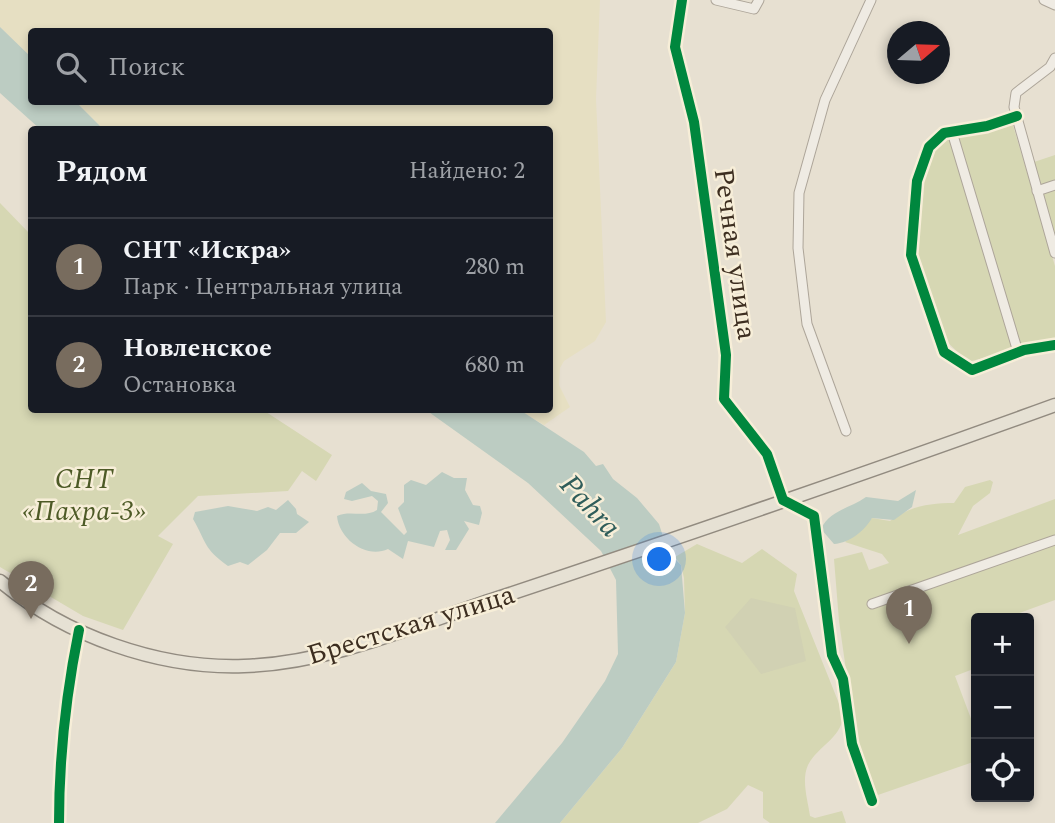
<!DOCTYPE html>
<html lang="ru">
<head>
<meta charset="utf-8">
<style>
	body { margin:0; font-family:Spectral,serif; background:#242831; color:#f1f3f6 }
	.controls { position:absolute; right:21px; bottom:21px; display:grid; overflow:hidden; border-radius:7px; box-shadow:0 4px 10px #0003 }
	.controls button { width:63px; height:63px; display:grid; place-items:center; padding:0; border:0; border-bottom:2px solid #363941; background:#171b24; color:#f1f3f6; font:35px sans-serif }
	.compass { position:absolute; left:887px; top:21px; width:63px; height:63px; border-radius:50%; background:#171b24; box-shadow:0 4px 10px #0003; rotate:71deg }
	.you { position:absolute; left:660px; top:560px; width:24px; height:24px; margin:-18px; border:5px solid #fff; border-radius:50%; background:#1a73e8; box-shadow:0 0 0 10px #1a73e833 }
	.badge { display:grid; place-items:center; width:46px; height:46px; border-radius:50%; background:#786c5e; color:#fff; font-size:23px; font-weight:700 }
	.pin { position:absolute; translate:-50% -58px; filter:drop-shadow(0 2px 4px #0008) }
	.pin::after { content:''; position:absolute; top:37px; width:24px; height:21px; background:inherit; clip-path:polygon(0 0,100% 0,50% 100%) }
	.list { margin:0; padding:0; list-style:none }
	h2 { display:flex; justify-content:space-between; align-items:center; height:91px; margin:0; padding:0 28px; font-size:30px }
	h2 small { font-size:23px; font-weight:400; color:#9ea1a6 }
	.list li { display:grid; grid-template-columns:46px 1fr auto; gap:21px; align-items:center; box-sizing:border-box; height:98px; padding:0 28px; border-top:2px solid #363941 }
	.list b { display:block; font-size:26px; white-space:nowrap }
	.list p { margin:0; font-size:23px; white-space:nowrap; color:#9ea1a6 }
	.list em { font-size:23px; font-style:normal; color:#9ea1a6 }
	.icon { flex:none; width:38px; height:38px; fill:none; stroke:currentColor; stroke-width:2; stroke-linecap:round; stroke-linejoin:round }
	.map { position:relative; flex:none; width:1055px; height:823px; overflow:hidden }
	.search { position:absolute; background:#171b24; box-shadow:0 4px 10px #0003; left:28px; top:28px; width:525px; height:77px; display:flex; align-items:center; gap:18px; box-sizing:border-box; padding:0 24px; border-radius:7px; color:#9ea1a6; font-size:26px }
	.panel { position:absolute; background:#171b24; box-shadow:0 4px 10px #0003; left:28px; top:126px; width:525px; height:287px; border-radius:7px }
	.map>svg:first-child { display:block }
	.farmland { fill:#e6dfc2 }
	.green { fill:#d6d7b3 }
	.cemetery { fill:#d1d1b3 }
	.water { fill:#bcccc2 }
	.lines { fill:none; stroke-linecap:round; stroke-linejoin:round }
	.minor-casing { stroke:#ada599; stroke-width:11 }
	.major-casing { stroke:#928b80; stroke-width:15 }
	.minor { stroke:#efebe3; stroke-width:9 }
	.major { stroke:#e6e1d4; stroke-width:12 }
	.cycleway-casing { stroke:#f7eed8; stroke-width:15 }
	.cycleway { stroke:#00873e; stroke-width:10 }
	.labels { text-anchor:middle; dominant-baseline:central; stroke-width:5; stroke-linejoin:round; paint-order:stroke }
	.street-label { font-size:28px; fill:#3d2e20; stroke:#f7eed8 }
	.park-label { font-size:28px; font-style:italic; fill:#4d5a26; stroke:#f7eed8 }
	.water-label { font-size:30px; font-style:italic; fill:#2f5d5a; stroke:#f7eed8 }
</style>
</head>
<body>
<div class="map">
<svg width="1055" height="823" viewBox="0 0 1055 823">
	<rect width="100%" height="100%" fill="#e7e0d1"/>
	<path class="farmland" d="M0 0H600L596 99 606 322 595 341 564 361 560 368 559 385 570 407 544 425 519 410H550V130L103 129 76 102H550V32H32L31 57 0 27Z"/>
	<g class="green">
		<path d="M1012 122 1055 266V339L968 362 942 337 913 254 919 183 930 149 946 136Z"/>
		<path d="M1055 155V236L1034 162Z"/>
		<path d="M0 203 31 235 32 410H263L332 455 316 481 302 471 288 491 198 496 158 536 173 544 123 630 83 616 0 567Z"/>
		<path d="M990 480 993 482 990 493 973 506 958 535 1055 499V600L1006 618H976V668L955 676 976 732V761L875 796 857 747 839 621 834 559 862 552 869 570 889 563 882 554 845 542 872 518 890 521C910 506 930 503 954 503L965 487Z"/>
		<path d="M697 544 742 563 762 549 797 574 794 591 844 716C839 740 818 746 808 765 801 780 808 801 810 816L815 818 842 811 846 823H770L763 818V792L748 785 727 809 698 823H560L622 748 676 662 685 613 684 578 681 565 675 557Z"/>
	</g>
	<path class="cemetery" d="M751 598 795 608 806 661 761 674 725 627Z"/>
	<g class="water">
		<path d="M0 27 31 57 32 102H76L103 129H40L0 93Z"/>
		<path d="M426 410H520L584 452 596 466 603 464 613 479 637 498 659 524 668 552 681 565 685 613 676 662 622 748 560 823H495L562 743 605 681 618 654 616 580 601 551 528 483Z"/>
		<path d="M442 472 454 478H467L465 490 473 505 480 506 482 513 479 525 464 521 469 529 456 550H445L450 540 447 530 440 531 434 547 408 541 403 559 388 549C366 559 339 539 337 516 350 510 365 518 377 510L378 501 372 496 352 501 344 499 346 492 362 483 371 491 386 494 388 503 381 512 404 535 407 532 398 508 404 502V485L411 480 426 485Z"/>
		<path d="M916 490 912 507 894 520 872 518C865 530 850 543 834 544L821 529C830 510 849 509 866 497L898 501Z"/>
		<path d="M288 500 296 509 297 514 309 522 296 533H280L267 550 248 565 240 562 228 566C203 548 207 543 193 519L195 512 228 506 257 511 268 507 276 510Z"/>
	</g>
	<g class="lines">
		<defs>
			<g id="minor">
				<path d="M682 0 675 47 694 122 726 355 724 399 767 454 783 500 814 516 832 655 843 679 852 744 872 801"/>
				<path d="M716 0 754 9 759 0"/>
				<path d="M1044 0 1055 5"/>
				<path d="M1055 58 1050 67 1016 93 1014 107 1055 253"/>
				<path d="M1017 116 987 126 944 133 929 147 917 181 911 255 944 352 972 370 1024 350 1055 345"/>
				<path d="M952 132 1018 352"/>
				<path d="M1037 191 1055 185"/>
				<path d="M846 431 807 324 798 248 799 193 825 100 871 0"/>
				<path d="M872 604 1055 540"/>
				<path d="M59 823C59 758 66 694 79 630"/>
			</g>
			<path id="major" d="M0 581C65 636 159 669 244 666 333 663 415 625 498 598 684 536 870 472 1055 405"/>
		</defs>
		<use href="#minor" class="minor-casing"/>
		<use href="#major" class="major-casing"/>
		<use href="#minor" class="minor"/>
		<use href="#major" class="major"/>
		<defs>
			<g id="cycleway">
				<path d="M682 0 675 47 694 122 726 355 724 399 767 454 783 500 814 516 832 655 843 679 852 744 872 801"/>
				<path d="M1017 116 987 126 944 133 929 147 917 181 911 255 944 352 972 370 1024 350 1055 345"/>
				<path d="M59 823C59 758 66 694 79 630"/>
			</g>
		</defs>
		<use href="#cycleway" class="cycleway-casing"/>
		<use href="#cycleway" class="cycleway"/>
	</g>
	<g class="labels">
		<g class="street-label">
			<text transform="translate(735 254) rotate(82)">Речная улица</text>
			<text transform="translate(411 625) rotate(-17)">Брестская улица</text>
		</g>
		<g class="park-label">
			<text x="84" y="479">СНТ<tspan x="84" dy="32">«Пахра-3»</tspan></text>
		</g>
		<g class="water-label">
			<text transform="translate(590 506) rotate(47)">Pahra</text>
		</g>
	</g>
</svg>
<div class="controls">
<button>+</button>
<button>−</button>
<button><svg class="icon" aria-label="locate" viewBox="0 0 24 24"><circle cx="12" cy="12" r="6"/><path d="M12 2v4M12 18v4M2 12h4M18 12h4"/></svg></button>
</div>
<svg class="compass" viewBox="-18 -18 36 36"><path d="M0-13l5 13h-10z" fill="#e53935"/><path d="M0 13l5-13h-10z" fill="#9ea1a6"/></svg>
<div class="you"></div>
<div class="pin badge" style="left:909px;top:644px">1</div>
<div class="pin badge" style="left:31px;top:619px">2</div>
<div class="search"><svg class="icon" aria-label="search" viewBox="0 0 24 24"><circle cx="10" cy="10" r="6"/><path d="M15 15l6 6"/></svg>Поиск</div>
<section class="panel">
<h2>Рядом<small>Найдено: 2</small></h2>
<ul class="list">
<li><span class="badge">1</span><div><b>СНТ «Искра»</b><p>Парк · Центральная улица</p></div><em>280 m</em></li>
<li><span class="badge">2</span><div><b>Новленское</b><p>Остановка</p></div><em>680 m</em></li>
</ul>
</section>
</div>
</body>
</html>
